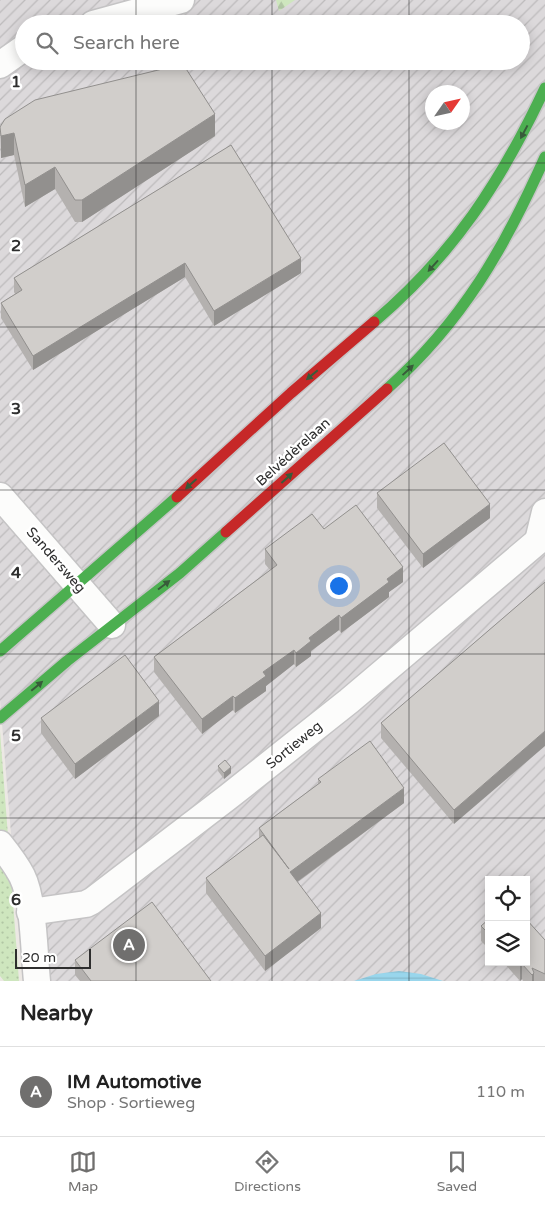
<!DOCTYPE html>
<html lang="en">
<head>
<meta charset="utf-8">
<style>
	body { margin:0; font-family:"Varela Round",sans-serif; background:#f2f2f2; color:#222 }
	.controls { position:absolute; right:15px; bottom:15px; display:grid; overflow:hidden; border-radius:0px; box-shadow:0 2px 12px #0003 }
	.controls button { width:45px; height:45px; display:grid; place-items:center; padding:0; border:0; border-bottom:1px solid #e0e0e0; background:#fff; color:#222; font:25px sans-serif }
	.compass { position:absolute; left:425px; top:85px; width:45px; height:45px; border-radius:50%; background:#fff; box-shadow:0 2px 12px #0003; rotate:56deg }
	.scale { position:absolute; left:15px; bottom:12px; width:76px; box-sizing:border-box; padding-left:5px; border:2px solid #2e2e2e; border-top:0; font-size:14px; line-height:18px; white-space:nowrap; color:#2e2e2e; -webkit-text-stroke:4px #fff; paint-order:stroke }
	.you { position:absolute; left:338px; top:585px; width:18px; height:18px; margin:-12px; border:4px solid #fff; border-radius:50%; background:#1a73e8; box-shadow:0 0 0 8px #1a73e833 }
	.badge { display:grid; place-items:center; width:32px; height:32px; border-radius:50%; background:#706f6e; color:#fff; font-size:16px; font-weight:700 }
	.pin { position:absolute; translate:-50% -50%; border:2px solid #fff; box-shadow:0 1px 5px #0006 }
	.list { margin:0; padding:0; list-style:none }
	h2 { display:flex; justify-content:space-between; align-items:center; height:65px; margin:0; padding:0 20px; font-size:21px }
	h2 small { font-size:16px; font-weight:400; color:#767676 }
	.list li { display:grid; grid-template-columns:32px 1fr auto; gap:15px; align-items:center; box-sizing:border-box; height:90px; padding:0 20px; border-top:1px solid #e0e0e0 }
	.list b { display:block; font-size:19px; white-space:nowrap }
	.list p { margin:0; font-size:16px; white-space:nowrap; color:#767676 }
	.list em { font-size:16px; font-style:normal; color:#767676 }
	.icon { flex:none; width:28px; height:28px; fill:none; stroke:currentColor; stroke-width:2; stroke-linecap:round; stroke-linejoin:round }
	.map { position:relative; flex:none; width:545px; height:981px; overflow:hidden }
	.search { position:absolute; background:#fff; box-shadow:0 2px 12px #0003; left:15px; right:15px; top:15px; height:55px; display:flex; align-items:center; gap:12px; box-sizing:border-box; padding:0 18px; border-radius:28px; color:#767676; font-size:19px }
	.sheet { height:155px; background:#fff }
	nav { display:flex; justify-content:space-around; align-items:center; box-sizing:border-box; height:70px; border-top:1px solid #e0e0e0; background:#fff; font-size:14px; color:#767676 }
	nav a { display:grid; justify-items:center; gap:2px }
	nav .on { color:#706f6e }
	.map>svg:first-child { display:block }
	.industrial { fill:url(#industrial-furrows); fill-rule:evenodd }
	.grass { fill:url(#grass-dots) }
	.forest { fill:url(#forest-firs) }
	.water { fill:url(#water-rules) }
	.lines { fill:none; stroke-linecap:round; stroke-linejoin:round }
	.street-casing { stroke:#c5c4c5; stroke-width:29 }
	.fast-casing { stroke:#c5c4c5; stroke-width:14 }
	.jam-casing { stroke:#c5c4c5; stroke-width:14 }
	.street { stroke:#fcfcfb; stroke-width:26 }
	.fast { stroke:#4caf50; stroke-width:11 }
	.jam { stroke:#c62828; stroke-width:11 }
	.wall { fill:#b4b1af }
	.shaded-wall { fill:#92908e }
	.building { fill:#d1cecb; stroke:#92908e }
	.oneway { fill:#385b3a }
	.grid { fill:none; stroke:#2e2e2e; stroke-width:1; stroke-opacity:0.55 }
	.labels { text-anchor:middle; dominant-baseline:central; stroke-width:5; stroke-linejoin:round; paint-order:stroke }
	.street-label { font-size:14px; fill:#2e2e2e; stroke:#fff }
	.grid-label { font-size:16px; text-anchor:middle; font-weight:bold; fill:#2e2e2e; stroke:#fff; stroke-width:5; stroke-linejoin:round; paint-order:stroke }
</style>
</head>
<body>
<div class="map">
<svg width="545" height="981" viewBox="0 0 545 981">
	<defs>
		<pattern id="industrial-furrows" width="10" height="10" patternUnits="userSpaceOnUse" patternTransform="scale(1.25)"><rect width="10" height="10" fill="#dcd9db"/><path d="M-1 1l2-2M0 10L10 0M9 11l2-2" fill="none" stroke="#bdbbbc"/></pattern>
		<pattern id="grass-dots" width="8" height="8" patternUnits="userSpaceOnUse" patternTransform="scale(1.25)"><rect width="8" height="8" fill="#cee6be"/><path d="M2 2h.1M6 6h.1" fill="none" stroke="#b1c6a4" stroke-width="1.8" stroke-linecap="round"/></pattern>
		<pattern id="forest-firs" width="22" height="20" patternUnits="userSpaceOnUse" patternTransform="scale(1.25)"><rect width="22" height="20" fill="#cee6be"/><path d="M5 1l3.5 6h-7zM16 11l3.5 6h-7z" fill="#b1c6a4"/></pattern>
		<pattern id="water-rules" width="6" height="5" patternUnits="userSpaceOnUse" patternTransform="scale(1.25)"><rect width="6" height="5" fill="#99d6ec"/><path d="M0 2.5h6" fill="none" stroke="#84b8cb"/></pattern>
	</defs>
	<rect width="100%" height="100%" fill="#ece8e4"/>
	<path class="industrial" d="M0 0H545V981H23L0 699ZM24 24H521V61H24ZM432 92H462V122H432ZM489 880H526V962H489Z"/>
	<path class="grass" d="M0 731 19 981H4L0 976Z"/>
	<path class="forest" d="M276 0H295L279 11Z"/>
	<path class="water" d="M399 971 421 974 443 981H354L376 974Z"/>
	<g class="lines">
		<defs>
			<g id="street">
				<path d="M93 24 181 0"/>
				<path d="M0 65 24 48"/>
				<path d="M0 496 112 625"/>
				<path d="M538 541 545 512"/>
				<path d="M0 844C8 854 16 864 22 876 34 900 34 953 37 981"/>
				<path d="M30 912 86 904 92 901 228 797 349 701 538 541"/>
			</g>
			<g id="fast">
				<path d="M374 322C453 255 501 182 545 88"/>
				<path d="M387 389C463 321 504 249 545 157"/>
				<path d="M0 651 177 497"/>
				<path d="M0 718 67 661 180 573 226 532"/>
			</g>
			<g id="jam">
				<path d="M177 497 291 393 374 322"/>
				<path d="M226 532 387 389"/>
			</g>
		</defs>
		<use href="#street" class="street-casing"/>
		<use href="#fast" class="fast-casing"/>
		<use href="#jam" class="jam-casing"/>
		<use href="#street" class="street"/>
		<use href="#fast" class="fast"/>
		<use href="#jam" class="jam"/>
	</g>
	<g class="wall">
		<path d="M0 127 215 136 82 222H75L55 189 25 207 14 155 1 158Z"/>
		<path d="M231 145 301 273 214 326 185 277 33 370 1 318V303L15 294 14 292V278Z"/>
		<path d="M377 493 490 518 423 568 377 508Z"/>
		<path d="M324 529 403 582 389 592V597L341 633 339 630 311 651V656L296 667 294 664 266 686V691L235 713 233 710 202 734 154 672V657L270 570 265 564V549Z"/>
		<path d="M545 582 454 824 381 738V723Z"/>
		<path d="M159 716 75 779 41 733V718Z"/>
		<path d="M218 766 231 773 224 779 218 771Z"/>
		<path d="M318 779 404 803 298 882 321 928 265 971 206 893V878L259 838V828L318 784Z"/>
		<path d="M489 919V949L481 941V926Z"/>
		<path d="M545 940V981H523L522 979 520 981 503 962H526Z"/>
		<path d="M75 960 211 981H80L75 975Z"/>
	</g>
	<g class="shaded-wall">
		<path d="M215 114V136L82 222V200Z"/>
		<path d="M14 133V155L1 158V136Z"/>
		<path d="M55 167V189L25 207V185Z"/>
		<path d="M301 258V273L214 326V311Z"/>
		<path d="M185 263V277L33 370V356Z"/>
		<path d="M490 504V518L423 568V554Z"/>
		<path d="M403 567V582L389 592V597L341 633V618L387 579Z"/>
		<path d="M339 615V630L311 651V656L296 667V653L309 638Z"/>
		<path d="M294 650V664L266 686V691L235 713V698L263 672Z"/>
		<path d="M233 696V710L202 734V719Z"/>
		<path d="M159 701V716L75 779V764Z"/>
		<path d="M545 731V746L454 824V810Z"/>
		<path d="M231 767V773L224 779V773Z"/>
		<path d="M404 788V803L290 887V872Z"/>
		<path d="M321 913V928L265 971V956Z"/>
		<path d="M522 964V979L520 981V966Z"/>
		<path d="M534 973V981H532V975Z"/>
	</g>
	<g class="building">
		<path d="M183 64 215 114 82 200H75L55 167 25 185 14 133 1 136 0 127 5 119 35 100Z"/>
		<path d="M231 145 301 258 214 311 185 263 33 356 1 303 22 290 14 278Z"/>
		<path d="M444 443 490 504 423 554 377 493Z"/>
		<path d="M356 505 403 567 387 579 389 582 341 618 339 615 309 638 311 641 296 653 294 650 263 672 266 676 235 698 233 696 202 719 154 657 277 565 265 549 312 514 324 529Z"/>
		<path d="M545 582V731L454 810 381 723Z"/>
		<path d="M125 655 159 701 75 764 41 718Z"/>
		<path d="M370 741 404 788 290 872 321 913 265 956 206 878 263 835 289 869 259 828 321 782 318 779Z"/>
		<path d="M225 760 231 767 224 773 218 766Z"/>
		<path d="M152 902 211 981H91L75 960Z"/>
		<path d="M489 919V934L481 926Z"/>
		<path d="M526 919 545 940V974L532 968 534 973 532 975 522 964 520 966 516 962H526Z"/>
	</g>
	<defs><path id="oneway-solid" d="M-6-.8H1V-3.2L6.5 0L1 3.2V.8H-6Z" transform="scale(1.25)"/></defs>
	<g class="oneway">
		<use href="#oneway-solid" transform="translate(524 132) rotate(118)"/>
		<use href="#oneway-solid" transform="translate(433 266) rotate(132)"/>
		<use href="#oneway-solid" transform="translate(408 370) rotate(-43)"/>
		<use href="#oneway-solid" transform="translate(312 375) rotate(140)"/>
		<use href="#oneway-solid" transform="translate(287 478) rotate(-42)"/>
		<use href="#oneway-solid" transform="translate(191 484) rotate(138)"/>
		<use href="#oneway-solid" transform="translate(164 585) rotate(-37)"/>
		<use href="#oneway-solid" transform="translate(37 686) rotate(-40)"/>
	</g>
	<path class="grid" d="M136 0V24M272 0V24M409 0V24M136 61V981M272 61V981M409 61V981M0 163H545M0 327H545M0 490H545M0 654H545M0 818H545"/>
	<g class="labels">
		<g class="street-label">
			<text transform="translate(293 452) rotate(-42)">Belvédèrelaan</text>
			<text transform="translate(56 560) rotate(49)">Sandersweg</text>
			<text transform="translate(294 745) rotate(-39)">Sortieweg</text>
		</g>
	</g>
	<g class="grid-label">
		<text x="16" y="87">1</text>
		<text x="16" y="251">2</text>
		<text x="16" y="414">3</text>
		<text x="16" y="578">4</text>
		<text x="16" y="741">5</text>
		<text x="16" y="905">6</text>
	</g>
</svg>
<div class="controls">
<button><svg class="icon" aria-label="locate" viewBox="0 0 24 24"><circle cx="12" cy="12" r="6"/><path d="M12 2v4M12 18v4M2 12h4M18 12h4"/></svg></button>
<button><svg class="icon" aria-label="layers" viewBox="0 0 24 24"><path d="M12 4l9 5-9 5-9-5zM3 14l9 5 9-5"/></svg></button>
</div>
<svg class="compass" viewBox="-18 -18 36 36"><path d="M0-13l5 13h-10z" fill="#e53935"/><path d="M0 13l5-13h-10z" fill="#767676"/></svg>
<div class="scale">20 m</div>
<div class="you"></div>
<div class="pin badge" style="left:129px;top:945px">A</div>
<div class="search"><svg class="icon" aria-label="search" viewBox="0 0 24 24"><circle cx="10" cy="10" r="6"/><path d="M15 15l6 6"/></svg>Search here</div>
</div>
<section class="sheet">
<h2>Nearby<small></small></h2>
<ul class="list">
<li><span class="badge">A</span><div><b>IM Automotive</b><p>Shop · Sortieweg</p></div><em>110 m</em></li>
</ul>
</section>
<nav>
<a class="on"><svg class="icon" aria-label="map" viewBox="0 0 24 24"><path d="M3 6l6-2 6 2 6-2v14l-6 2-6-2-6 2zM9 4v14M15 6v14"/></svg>Map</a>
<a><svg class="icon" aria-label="directions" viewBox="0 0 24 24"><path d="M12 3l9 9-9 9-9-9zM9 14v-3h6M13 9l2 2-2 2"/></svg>Directions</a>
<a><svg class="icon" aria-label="saved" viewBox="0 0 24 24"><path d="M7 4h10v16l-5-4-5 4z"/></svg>Saved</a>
</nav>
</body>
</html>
